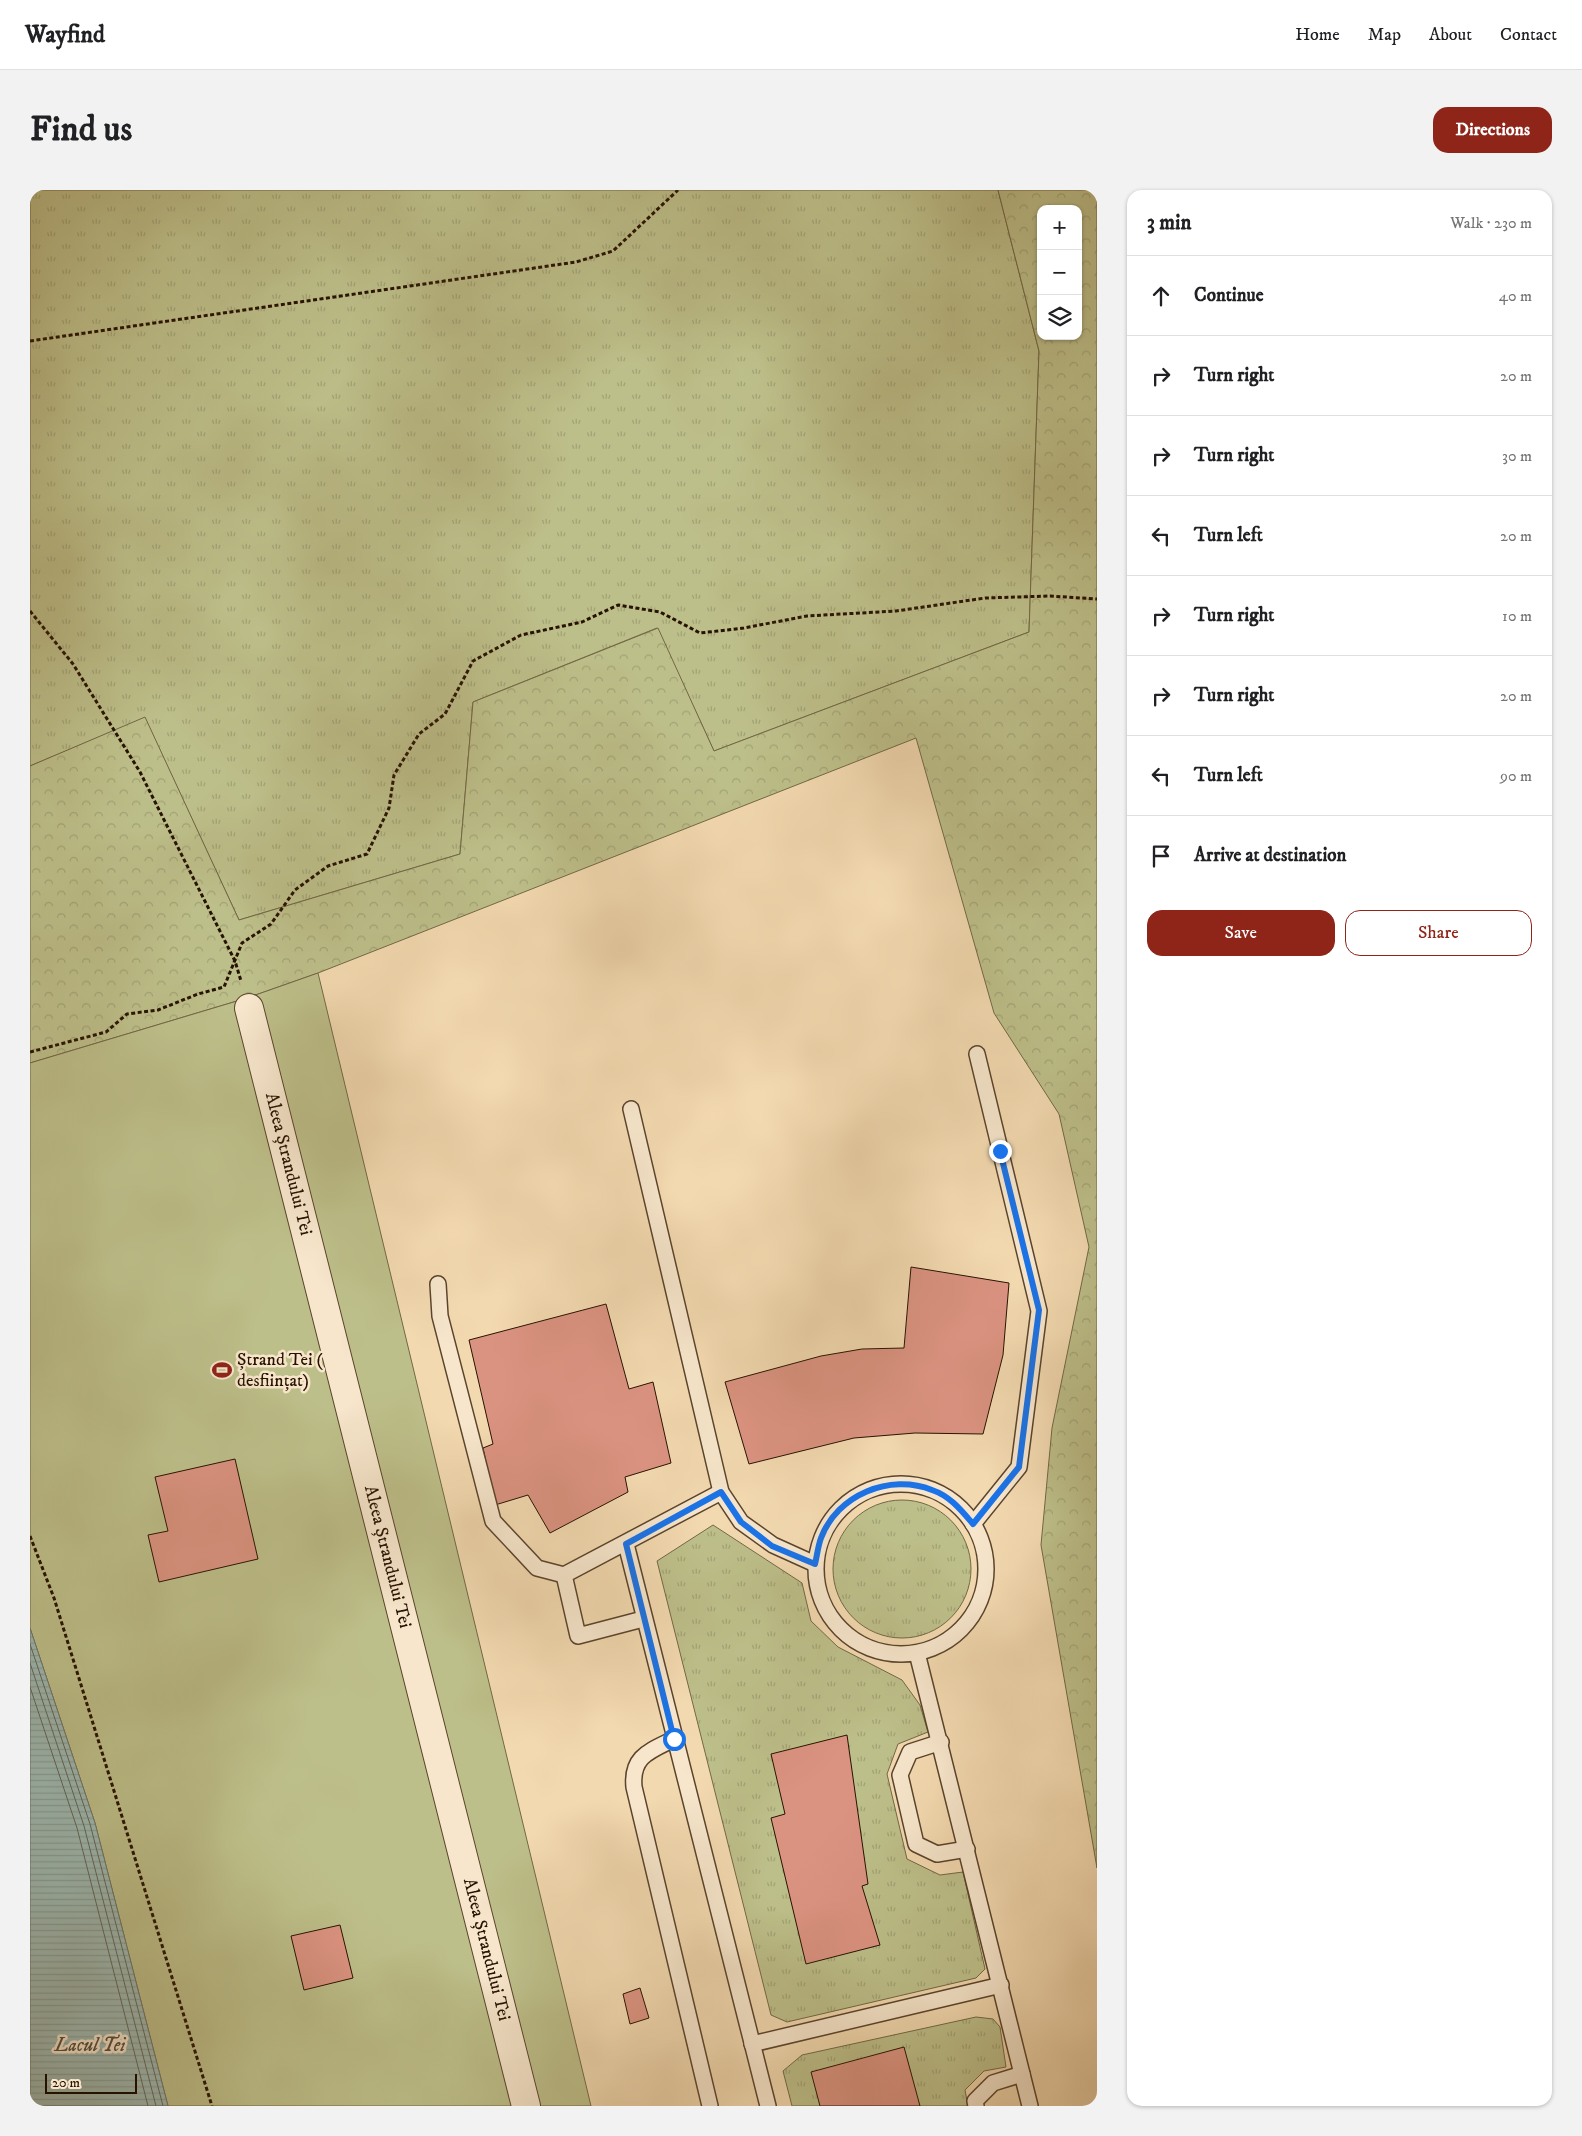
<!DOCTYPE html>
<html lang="en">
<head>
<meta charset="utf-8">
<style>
	body { margin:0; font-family:"IM FELL DW Pica",serif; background:#f2f2f2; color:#202124 }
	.controls { position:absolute; right:15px; top:15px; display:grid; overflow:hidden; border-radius:10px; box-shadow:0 1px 4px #0004 }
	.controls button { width:45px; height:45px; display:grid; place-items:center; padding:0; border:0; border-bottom:1px solid #e0e0e0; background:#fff; color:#202124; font:25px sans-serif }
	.scale { position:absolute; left:15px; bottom:12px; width:92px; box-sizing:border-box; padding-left:5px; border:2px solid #271200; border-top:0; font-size:14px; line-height:18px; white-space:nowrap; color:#271200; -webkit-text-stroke:4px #f7e6cc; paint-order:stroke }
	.stop { position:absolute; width:15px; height:15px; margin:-11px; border:4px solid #1a73e8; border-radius:50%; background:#fff }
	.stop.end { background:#1a73e8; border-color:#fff; box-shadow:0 1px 5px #0008 }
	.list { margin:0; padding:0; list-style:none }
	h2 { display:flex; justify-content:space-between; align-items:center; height:65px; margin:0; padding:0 20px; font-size:21px }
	h2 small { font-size:16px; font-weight:400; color:#757577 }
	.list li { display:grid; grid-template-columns:32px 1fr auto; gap:15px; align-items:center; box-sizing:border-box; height:80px; padding:0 20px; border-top:1px solid #e0e0e0 }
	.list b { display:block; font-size:19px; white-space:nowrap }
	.list em { font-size:16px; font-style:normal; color:#757577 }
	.actions { display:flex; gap:10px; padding:15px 20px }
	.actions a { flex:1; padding:11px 0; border:1px solid #8f2418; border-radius:15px; text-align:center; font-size:18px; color:#8f2418 }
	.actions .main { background:#8f2418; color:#fff }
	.icon { flex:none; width:28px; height:28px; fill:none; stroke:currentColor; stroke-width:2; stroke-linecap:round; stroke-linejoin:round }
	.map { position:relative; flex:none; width:1067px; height:1916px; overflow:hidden; border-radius:15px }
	header { display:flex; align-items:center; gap:30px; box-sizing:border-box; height:70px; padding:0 25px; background:#fff; border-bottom:1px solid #e0e0e0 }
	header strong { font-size:24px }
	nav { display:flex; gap:28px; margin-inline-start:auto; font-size:18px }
	.intro { display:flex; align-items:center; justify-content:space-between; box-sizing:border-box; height:120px; padding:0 30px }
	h1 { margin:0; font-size:35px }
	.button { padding:12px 22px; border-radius:15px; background:#8f2418; color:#fff; font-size:18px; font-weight:700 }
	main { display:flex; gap:30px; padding:0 30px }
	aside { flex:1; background:#fff; border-radius:15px; box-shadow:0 1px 4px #0004 }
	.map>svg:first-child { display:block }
	.grass { fill:url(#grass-tufts); stroke:#726845 }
	.forest { fill:url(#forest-crowns); stroke:#726845; fill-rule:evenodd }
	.garden { fill:#bdbf8a; stroke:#726845 }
	.water { fill:url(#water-rules); stroke:#6e766b }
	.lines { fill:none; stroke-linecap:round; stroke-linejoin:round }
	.shore { stroke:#626659; stroke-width:1 }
	.building { fill:#db9381; stroke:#271200 }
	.lane-casing { stroke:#5a442c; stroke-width:18 }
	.street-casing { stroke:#5a442c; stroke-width:30 }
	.path { stroke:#271200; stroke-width:3; stroke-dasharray:4 2.5; stroke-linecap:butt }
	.lane { stroke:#f7e6cc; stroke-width:15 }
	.street { stroke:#f7e6cc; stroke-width:28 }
	.route { stroke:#1a73e8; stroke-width:6 }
	.labels { text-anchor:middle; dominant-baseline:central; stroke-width:5; stroke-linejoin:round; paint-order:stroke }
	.street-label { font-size:18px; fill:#271200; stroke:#f7e6cc }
	.poi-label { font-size:18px; fill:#271200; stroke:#f7e6cc; text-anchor:start }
	.water-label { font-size:19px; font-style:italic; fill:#504c3e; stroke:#f7e6cc }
</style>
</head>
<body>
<header>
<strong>Wayfind</strong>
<nav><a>Home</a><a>Map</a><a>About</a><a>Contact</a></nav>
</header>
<div class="intro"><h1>Find us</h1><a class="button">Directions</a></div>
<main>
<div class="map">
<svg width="1067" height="1916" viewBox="0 0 1067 1916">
	<defs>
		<pattern id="grass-tufts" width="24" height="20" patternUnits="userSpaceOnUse" patternTransform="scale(1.25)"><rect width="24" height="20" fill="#bdbf8a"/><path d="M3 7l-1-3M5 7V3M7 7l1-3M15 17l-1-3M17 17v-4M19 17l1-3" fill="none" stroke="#a2a375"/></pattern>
		<pattern id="forest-crowns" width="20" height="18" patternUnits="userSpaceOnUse" patternTransform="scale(1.25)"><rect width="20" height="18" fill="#bdbf8a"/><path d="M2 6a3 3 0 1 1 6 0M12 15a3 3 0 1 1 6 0" fill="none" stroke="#a2a375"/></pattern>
		<pattern id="water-rules" width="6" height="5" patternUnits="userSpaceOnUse" patternTransform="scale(1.25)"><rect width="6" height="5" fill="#9db9b2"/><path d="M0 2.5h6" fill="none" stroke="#879e97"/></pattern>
	</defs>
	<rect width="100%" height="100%" fill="#f3d9b0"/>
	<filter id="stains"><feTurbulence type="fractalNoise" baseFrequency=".004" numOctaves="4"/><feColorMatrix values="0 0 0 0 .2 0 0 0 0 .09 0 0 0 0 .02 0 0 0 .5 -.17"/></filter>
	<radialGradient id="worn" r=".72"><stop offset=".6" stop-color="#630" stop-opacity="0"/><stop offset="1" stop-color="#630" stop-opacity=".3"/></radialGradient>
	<g class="grass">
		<path d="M0 0H968L1009 161 999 442 684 561 627 438 443 512 430 664 209 730 115 528 0 576Z"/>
		<circle cx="872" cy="1379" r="69"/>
		<path d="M683 1335 772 1393 781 1431 808 1457 872 1490 890 1515 898 1542 868 1554 857 1584 877 1669 910 1685 933 1682 955 1779 946 1788 757 1832 741 1825 627 1371Z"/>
		<path d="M946 1827 963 1829 970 1837 976 1877 954 1881 935 1900 938 1916H762L753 1881 772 1865Z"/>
	</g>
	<path class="forest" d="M968 0H1067V1678L1011 1355 1022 1238 1059 1057 1029 924 964 823 886 548 288 783 217 808 0 873V576L115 527 209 730 430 664 443 512 628 438 684 561 999 442 1009 161ZM1011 19H1048V146H1011Z"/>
	<path class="garden" d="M288 783 561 1916H138L65 1633 0 1438V873L217 808Z"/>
	<path class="water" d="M0 1438 65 1633 138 1916H0Z"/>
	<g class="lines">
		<g class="shore">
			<path d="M0 1454 60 1634 133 1916"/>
			<path d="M0 1473 54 1636 126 1916"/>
			<path d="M0 1497 47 1638 118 1916"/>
		</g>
	</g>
	<g class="building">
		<path d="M881 1077 979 1093 973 1165 953 1244 885 1243 824 1248 719 1274 695 1192 791 1166 832 1159 874 1158Z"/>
		<path d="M576 1114 599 1199 623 1192 641 1273 595 1287 598 1302 520 1343 498 1305 465 1315 453 1258 463 1254 439 1150Z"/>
		<path d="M205 1269 228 1369 129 1392 118 1345 138 1341 125 1287Z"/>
		<path d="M817 1545 838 1694 832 1696 850 1755 776 1774 741 1628 755 1624 741 1564Z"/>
		<path d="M310 1735 323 1788 274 1800 261 1746Z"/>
		<path d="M610 1798 619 1828 600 1834 593 1804Z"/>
		<path d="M874 1857 890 1916H790L781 1882Z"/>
	</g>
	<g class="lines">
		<defs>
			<g id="lane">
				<path d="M601 919 691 1302 711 1332 743 1355 785 1374"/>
				<path d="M408 1094 410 1126 463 1331 507 1378 534 1385 691 1302"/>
				<circle cx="871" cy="1379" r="85"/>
				<path d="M943 1334 989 1277 1009 1121 947 864"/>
				<path d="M596 1354 738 1916"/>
				<path d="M534 1385 548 1446 613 1429"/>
				<path d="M887 1463 1000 1916"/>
				<path d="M644 1549C620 1561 601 1566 604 1597L680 1916"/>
				<path d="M911 1552 880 1562 870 1585 886 1654 907 1664 937 1659"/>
				<path d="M722 1854 971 1795"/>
				<path d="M946 1916 945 1911 963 1893 992 1884"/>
			</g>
			<g id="street">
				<path id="s1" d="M219 818 496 1916"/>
			</g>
		</defs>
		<use href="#lane" class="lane-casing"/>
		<use href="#street" class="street-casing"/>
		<g class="path">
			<path d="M0 151 546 72 583 61 648 0"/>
			<path d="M0 421 43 474 110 582 205 771 211 791"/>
			<path d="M0 862 76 842 97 824 128 820 168 804 194 797 212 753 241 734 265 700 298 676 337 664 359 618 364 585 389 544 415 524 443 471 491 445 552 432 588 415 630 422 670 443 714 438 777 426 866 421 955 408 1020 406 1067 409"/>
			<path d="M0 1346 24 1408 182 1916"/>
		</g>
		<use href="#lane" class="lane"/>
		<use href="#street" class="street"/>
	</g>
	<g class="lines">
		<path class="route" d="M644 1549 596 1354 691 1302 711 1332 742 1356 785 1374C787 1366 788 1356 791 1348 807 1305 860 1283 902 1300 920 1306 931 1320 943 1334L989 1277 1009 1120 970 961"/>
	</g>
	<defs>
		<symbol id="stadium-bare" viewBox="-9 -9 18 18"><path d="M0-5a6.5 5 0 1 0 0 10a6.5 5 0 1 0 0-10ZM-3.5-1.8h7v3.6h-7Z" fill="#8f2418" stroke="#f7e6cc" stroke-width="2.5" paint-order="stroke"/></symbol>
	</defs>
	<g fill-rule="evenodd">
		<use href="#stadium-bare" x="178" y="1166" width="28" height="28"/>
	</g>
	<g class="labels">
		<g class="street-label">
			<text stroke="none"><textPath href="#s1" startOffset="161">Aleea Ștrandului Tei</textPath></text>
			<text stroke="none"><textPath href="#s1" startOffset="566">Aleea Ștrandului Tei</textPath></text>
			<text stroke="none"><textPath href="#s1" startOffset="971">Aleea Ștrandului Tei</textPath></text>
		</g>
		<g class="poi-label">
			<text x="207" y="1170">Ștrand Tei (<tspan x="207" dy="21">desființat)</tspan></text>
		</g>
		<g class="water-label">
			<text x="60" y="1855">Lacul Tei</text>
		</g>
	</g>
	<rect width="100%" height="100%" filter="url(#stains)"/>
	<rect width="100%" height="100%" fill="url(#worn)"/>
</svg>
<div class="controls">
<button>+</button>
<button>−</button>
<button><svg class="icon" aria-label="layers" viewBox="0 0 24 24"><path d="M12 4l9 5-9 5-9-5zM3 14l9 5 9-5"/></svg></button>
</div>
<div class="scale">20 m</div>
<div class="stop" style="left:644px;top:1549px"></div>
<div class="stop end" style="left:970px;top:961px"></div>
</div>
<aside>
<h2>3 min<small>Walk · 230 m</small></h2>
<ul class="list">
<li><svg class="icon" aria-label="ahead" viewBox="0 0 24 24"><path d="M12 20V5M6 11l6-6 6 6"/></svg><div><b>Continue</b></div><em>40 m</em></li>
<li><svg class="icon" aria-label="right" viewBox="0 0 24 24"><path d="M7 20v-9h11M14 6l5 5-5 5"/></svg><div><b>Turn right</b></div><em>20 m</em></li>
<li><svg class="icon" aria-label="right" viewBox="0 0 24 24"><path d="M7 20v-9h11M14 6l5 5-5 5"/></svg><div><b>Turn right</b></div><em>30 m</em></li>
<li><svg class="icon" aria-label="left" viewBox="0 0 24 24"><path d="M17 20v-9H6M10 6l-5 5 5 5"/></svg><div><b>Turn left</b></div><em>20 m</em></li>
<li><svg class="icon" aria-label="right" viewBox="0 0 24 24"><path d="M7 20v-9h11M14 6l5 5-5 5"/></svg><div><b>Turn right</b></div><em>10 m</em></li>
<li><svg class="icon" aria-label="right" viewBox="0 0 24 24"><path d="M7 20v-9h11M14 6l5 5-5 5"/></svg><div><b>Turn right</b></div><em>20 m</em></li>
<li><svg class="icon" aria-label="left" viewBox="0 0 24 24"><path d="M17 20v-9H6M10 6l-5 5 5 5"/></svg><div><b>Turn left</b></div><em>90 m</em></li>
<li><svg class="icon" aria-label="arrive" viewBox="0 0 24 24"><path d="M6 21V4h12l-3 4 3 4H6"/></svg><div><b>Arrive at destination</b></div></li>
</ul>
<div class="actions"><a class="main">Save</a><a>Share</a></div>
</aside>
</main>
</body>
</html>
